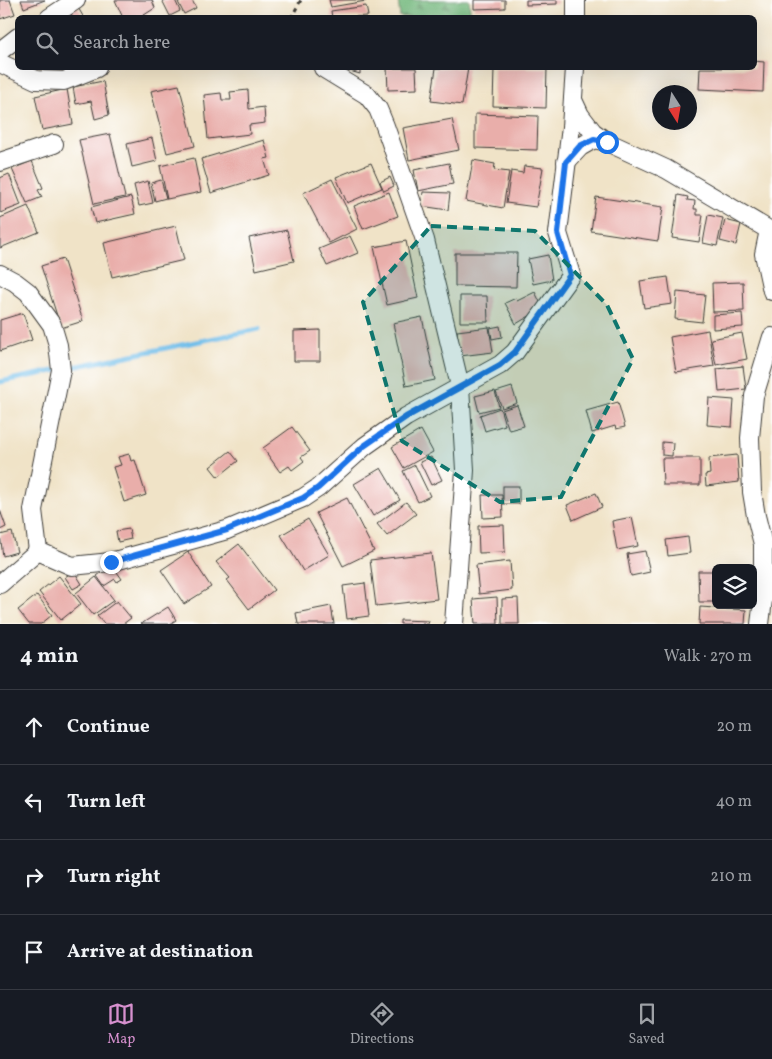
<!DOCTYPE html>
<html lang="en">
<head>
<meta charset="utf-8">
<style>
	body { margin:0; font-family:Vollkorn,serif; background:#20242c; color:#f1f3f6 }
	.controls { position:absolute; right:15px; bottom:15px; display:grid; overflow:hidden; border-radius:8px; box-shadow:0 5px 20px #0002 }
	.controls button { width:45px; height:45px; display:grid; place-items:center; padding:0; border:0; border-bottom:1px solid #363941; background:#171b24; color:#f1f3f6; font:25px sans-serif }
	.compass { position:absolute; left:652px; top:85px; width:45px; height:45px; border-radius:50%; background:#171b24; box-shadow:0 5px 20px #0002; rotate:169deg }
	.stop { position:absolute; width:15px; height:15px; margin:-11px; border:4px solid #1a73e8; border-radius:50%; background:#fff }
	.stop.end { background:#1a73e8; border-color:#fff; box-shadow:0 1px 5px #0008 }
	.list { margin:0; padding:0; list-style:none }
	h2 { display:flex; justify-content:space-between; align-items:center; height:65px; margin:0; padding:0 20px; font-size:21px }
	h2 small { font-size:16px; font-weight:400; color:#9ea1a6 }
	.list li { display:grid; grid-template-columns:32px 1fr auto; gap:15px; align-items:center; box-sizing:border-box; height:75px; padding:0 20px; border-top:1px solid #363941 }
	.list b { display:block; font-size:19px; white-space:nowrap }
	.list em { font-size:16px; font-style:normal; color:#9ea1a6 }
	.icon { flex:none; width:28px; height:28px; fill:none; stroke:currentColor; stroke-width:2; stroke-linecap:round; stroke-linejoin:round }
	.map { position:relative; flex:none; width:772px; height:624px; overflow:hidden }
	.search { position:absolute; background:#171b24; box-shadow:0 5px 20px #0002; left:15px; right:15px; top:15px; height:55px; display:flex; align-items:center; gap:12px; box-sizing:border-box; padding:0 18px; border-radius:8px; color:#9ea1a6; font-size:19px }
	.sheet { height:365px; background:#171b24 }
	nav { display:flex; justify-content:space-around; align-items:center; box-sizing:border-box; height:70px; border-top:1px solid #363941; background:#171b24; font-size:14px; color:#9ea1a6 }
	nav a { display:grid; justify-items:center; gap:2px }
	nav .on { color:#d690ce }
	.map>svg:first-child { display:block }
	.forest { fill:url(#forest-firs); stroke:#486a4d }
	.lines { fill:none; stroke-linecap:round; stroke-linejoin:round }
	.stream { stroke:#6dbce8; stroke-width:5 }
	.building { fill:#e9aeaa }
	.minor-casing { stroke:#3c3a36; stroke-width:20 }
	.path { stroke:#3c3a36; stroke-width:3; stroke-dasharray:4 4; stroke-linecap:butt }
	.minor { stroke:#fff; stroke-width:18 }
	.route { stroke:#1a73e8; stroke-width:6 }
	.marked { fill:#0f766e; fill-opacity:0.2; stroke:#0f766e; stroke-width:4; stroke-dasharray:10 6; stroke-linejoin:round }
</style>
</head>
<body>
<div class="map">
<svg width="772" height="624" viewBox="0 0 772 624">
	<defs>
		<pattern id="forest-firs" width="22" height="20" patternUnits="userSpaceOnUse" patternTransform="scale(1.25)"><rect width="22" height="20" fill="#75b97e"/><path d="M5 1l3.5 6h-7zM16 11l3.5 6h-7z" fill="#659e6c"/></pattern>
	</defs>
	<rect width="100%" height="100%" fill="#fff"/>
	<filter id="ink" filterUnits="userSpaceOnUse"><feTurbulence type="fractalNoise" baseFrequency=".02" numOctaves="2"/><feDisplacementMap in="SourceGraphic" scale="10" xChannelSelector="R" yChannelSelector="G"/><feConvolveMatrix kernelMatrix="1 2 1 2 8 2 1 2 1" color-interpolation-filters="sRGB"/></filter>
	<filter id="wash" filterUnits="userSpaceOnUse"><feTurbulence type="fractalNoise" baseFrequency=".0096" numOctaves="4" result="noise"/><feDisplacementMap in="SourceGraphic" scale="20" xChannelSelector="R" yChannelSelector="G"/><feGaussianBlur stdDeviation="1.12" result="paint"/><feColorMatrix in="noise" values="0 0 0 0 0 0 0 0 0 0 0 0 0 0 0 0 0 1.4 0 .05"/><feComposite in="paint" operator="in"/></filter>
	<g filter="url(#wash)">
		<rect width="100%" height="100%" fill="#f0e3c7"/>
		<path class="forest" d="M398 0H469L471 17H400Z"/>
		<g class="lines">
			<path class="stream" d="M0 382 259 329"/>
		</g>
		<g id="blocks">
			<g class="building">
				<path d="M0 0H10L15 14 0 19Z"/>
				<path d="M21 0H45L24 8Z"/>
				<path d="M115 0H152L155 8 141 17 123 18Z"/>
				<path d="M162 0H175L180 11 170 16Z"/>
				<path d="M184 0H192L196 8 184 14 178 2Z"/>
				<path d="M329 0H366V1L331 7Z"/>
				<path d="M474 0H505V8L474 9Z"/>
				<path d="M526 0H557V4L526 5Z"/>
				<path d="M76 4 84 18H73L68 9Z"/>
				<path d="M366 6 368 16 332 18 331 11Z"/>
				<path d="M754 61 764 62 763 92 699 89 700 68H754Z"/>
				<path d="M340 68H360V74L346 70Z"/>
				<path d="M387 68H416L417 89 388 90Z"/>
				<path d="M436 68H468L462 105 431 101Z"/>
				<path d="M494 68H547L546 108 493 106Z"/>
				<path d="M103 81 109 115 95 119 91 101 76 104 73 87Z"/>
				<path d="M179 85 195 146 167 153 151 91Z"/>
				<path d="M67 89 73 124 42 130 35 96Z"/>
				<path d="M248 90 249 109 264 107 265 123 249 125 250 134 208 139 204 95 221 93 222 100H231L230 92Z"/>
				<path d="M475 114 538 116 537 150 475 148Z"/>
				<path d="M452 119 459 150 409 160 403 128Z"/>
				<path d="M110 134 125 197 94 204 79 140Z"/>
				<path d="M152 138 157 161 132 167 127 144Z"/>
				<path d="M264 140 269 158 264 159 269 175 211 193 201 159Z"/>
				<path d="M194 158 201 192 167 199 160 166Z"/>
				<path d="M473 160 495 164 494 170 509 172 503 208 466 201Z"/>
				<path d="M32 161 43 188 38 190 42 197 27 203 12 169Z"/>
				<path d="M371 163 382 188 347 203 336 177Z"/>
				<path d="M449 163 453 184 418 191 414 170Z"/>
				<path d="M524 166 543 168 536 207 506 203 511 171 523 173Z"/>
				<path d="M9 174 21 205 0 213V178Z"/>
				<path d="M390 177 394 186 384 191 380 182Z"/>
				<path d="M332 179 357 229 329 243 303 193Z"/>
				<path d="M161 180 166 198 155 201 151 183Z"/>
				<path d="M148 181 153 203 139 206 134 185Z"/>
				<path d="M389 192 398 216 363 229 354 206Z"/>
				<path d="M423 192 450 193 448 210 421 206Z"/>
				<path d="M678 195 688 197 687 200 695 201 694 209H697V215H703L699 242 672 238Z"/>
				<path d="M131 197 135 214 95 223 91 207Z"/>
				<path d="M596 197 663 207 658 241 591 231Z"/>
				<path d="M28 206 39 232 0 248V218Z"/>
				<path d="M708 215 723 218 717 246 703 243Z"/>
				<path d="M725 220 741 224 736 245 720 241Z"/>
				<path d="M176 226 184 260 112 277 104 243Z"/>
				<path d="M287 230 294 261 256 270 249 238Z"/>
				<path d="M350 236 358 253 327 266 319 249Z"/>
				<path d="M406 241 418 298 387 305 374 247Z"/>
				<path d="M455 253H517L516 287 455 286Z"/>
				<path d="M548 255 552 280 533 284 528 259Z"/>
				<path d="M63 259 83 321 61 328 41 266Z"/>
				<path d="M668 277 672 304 644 308 640 281Z"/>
				<path d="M743 282 744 311 713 312 712 283Z"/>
				<path d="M535 292 543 308 516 324 505 303 516 298 517 301Z"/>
				<path d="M677 292 705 295 702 322 675 319Z"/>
				<path d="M460 296H487L488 322H460Z"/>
				<path d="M23 313 32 340 0 351V320Z"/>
				<path d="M742 313 743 327 713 329V315Z"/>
				<path d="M422 317 435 380 406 386 393 323Z"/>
				<path d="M500 326 502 337 492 339 490 328Z"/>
				<path d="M489 327 493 352 460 356 457 331Z"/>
				<path d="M320 330V361H294V331Z"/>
				<path d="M708 330 714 366 676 372 670 337Z"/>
				<path d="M742 333 747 359 716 365 711 339Z"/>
				<path d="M743 366 746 389 719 392 717 369Z"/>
				<path d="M512 387 517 403 502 408 496 392Z"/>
				<path d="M495 391 499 407 479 412 475 396Z"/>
				<path d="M709 398 734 400 732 427 707 425Z"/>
				<path d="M618 402 625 427 616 429 615 426 592 433 586 411Z"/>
				<path d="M517 405 524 426 509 430 502 410Z"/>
				<path d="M500 408 505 425 485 431 480 415Z"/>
				<path d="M292 427 310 451 301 457 304 461 292 470 289 466 280 472 263 448Z"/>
				<path d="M421 430 433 452 404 468 392 447Z"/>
				<path d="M662 442 673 443 672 456 662 455Z"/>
				<path d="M230 451 238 461 218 477 210 467Z"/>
				<path d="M129 454 131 461 135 460 146 495 124 502 113 467 121 465 118 457Z"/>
				<path d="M737 455 739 482 706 486 705 475 710 474 709 458Z"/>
				<path d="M431 457 442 480 431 485 420 462Z"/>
				<path d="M662 458H700V485H663Z"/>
				<path d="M415 465 430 496 418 502 403 471Z"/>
				<path d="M381 468 400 500 373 516 354 484Z"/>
				<rect x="503" y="486" width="16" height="18"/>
				<path d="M596 493 602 507 573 520 567 505Z"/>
				<path d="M482 495H502L503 517 483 518Z"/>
				<path d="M347 498 374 551 343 566 316 513Z"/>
				<path d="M406 502 416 514 387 536 377 524Z"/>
				<path d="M0 510 6 527 0 530Z"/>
				<path d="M632 517 638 546 617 550 612 521Z"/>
				<path d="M308 519 329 555 303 571 281 535Z"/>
				<path d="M504 525 505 552 479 553 478 526Z"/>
				<path d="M129 529 131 539 118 542 116 531Z"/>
				<path d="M12 532 17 552 3 556 0 535Z"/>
				<path d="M688 537 690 553 668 556 666 540Z"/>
				<path d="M239 544 274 590 249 609 227 580 230 578 216 562Z"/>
				<path d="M645 551 650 572 631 576 627 554Z"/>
				<path d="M188 552 211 587 184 604 161 570Z"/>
				<path d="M431 553 437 599 376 606 370 560Z"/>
				<path d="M510 561 512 590 479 594 476 565Z"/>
				<path d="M112 565 122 579 117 582 115 579 104 586 97 576Z"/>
				<path d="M74 571 82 584 73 589 65 577Z"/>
				<path d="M698 571H716V602H699Z"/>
				<path d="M59 576 81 604 61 620 39 592Z"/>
				<path d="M96 577 114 600 93 615 76 593Z"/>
				<path d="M365 583 369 616 347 619 343 586Z"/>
				<path d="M37 595 52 615 41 624H29L18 610Z"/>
				<path d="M497 597 498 624H475L473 599Z"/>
				<path d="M518 598 519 624H502V599Z"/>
				<path d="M117 601 131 618 123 624H104L97 616Z"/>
				<path d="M331 606 334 624H298L296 613Z"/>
				<path d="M168 607 176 620 170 624H141Z"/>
				<path d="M700 607 746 610 745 624H699Z"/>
				<path d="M400 620 429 621 428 624H400Z"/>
			</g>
		</g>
	</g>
	<g filter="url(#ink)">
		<use href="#blocks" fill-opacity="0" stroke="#3c3a36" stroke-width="1"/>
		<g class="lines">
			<defs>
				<g id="minor">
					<path d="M49 18 76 0"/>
					<path d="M576 18V0"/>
					<path d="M0 51 18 37"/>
					<path d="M0 63 36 80 64 81 97 68"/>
					<path d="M323 68 367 95 378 109 385 126 425 240 460 386 465 470 454 624"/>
					<path d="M573 100 580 115 593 132 607 142 666 169 769 230 764 254 772 291"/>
					<path d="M0 162 54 144"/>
					<path d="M566 162 580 147 594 139 607 142"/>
					<path d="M0 274 15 282 28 292 52 325 58 345 61 370 33 510 38 551"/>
					<path d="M0 584 38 551 72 566 111 562 227 530 303 498 318 488 365 446 406 417 500 365 515 352 571 275 558 233 571 127 575 68"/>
					<path d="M760 624 763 600V544L756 516 752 492 750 438 754 396 772 337"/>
				</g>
			</defs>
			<use href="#minor" class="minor-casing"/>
			<path class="path" d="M291 18 301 0"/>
			<use href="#minor" class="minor"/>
		</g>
	</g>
	<g class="lines" filter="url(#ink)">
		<path class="route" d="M111 562 227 530 303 498 318 488 364 446 406 417 500 365 515 352 570 275 558 233 566 162 580 146 594 139 607 142"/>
	</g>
	<path class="marked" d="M431 226 535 231 607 305 633 359 561 497 500 502 402 441 363 302Z"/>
</svg>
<div class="controls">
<button><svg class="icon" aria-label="layers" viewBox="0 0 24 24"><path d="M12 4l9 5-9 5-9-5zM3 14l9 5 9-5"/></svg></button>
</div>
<svg class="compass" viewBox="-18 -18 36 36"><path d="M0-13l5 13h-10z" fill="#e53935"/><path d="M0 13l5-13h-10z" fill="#9ea1a6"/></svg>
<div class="stop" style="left:607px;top:142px"></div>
<div class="stop end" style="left:111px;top:562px"></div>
<div class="search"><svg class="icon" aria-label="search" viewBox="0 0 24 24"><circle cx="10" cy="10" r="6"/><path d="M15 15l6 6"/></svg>Search here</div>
</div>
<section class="sheet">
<h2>4 min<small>Walk · 270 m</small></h2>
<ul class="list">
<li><svg class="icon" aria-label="ahead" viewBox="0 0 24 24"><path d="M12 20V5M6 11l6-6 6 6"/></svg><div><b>Continue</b></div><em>20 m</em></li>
<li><svg class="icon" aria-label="left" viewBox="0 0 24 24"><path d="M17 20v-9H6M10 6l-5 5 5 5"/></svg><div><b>Turn left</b></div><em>40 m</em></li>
<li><svg class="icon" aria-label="right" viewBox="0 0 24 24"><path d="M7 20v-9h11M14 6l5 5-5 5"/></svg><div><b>Turn right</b></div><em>210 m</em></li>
<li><svg class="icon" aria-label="arrive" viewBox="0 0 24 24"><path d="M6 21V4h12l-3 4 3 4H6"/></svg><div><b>Arrive at destination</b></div></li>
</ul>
</section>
<nav>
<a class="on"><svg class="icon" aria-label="map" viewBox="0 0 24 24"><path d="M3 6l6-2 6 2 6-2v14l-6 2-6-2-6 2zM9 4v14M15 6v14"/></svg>Map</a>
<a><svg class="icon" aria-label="directions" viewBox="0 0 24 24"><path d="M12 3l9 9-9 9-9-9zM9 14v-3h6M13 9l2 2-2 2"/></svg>Directions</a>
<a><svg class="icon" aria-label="saved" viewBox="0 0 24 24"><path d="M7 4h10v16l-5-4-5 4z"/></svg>Saved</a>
</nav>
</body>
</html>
